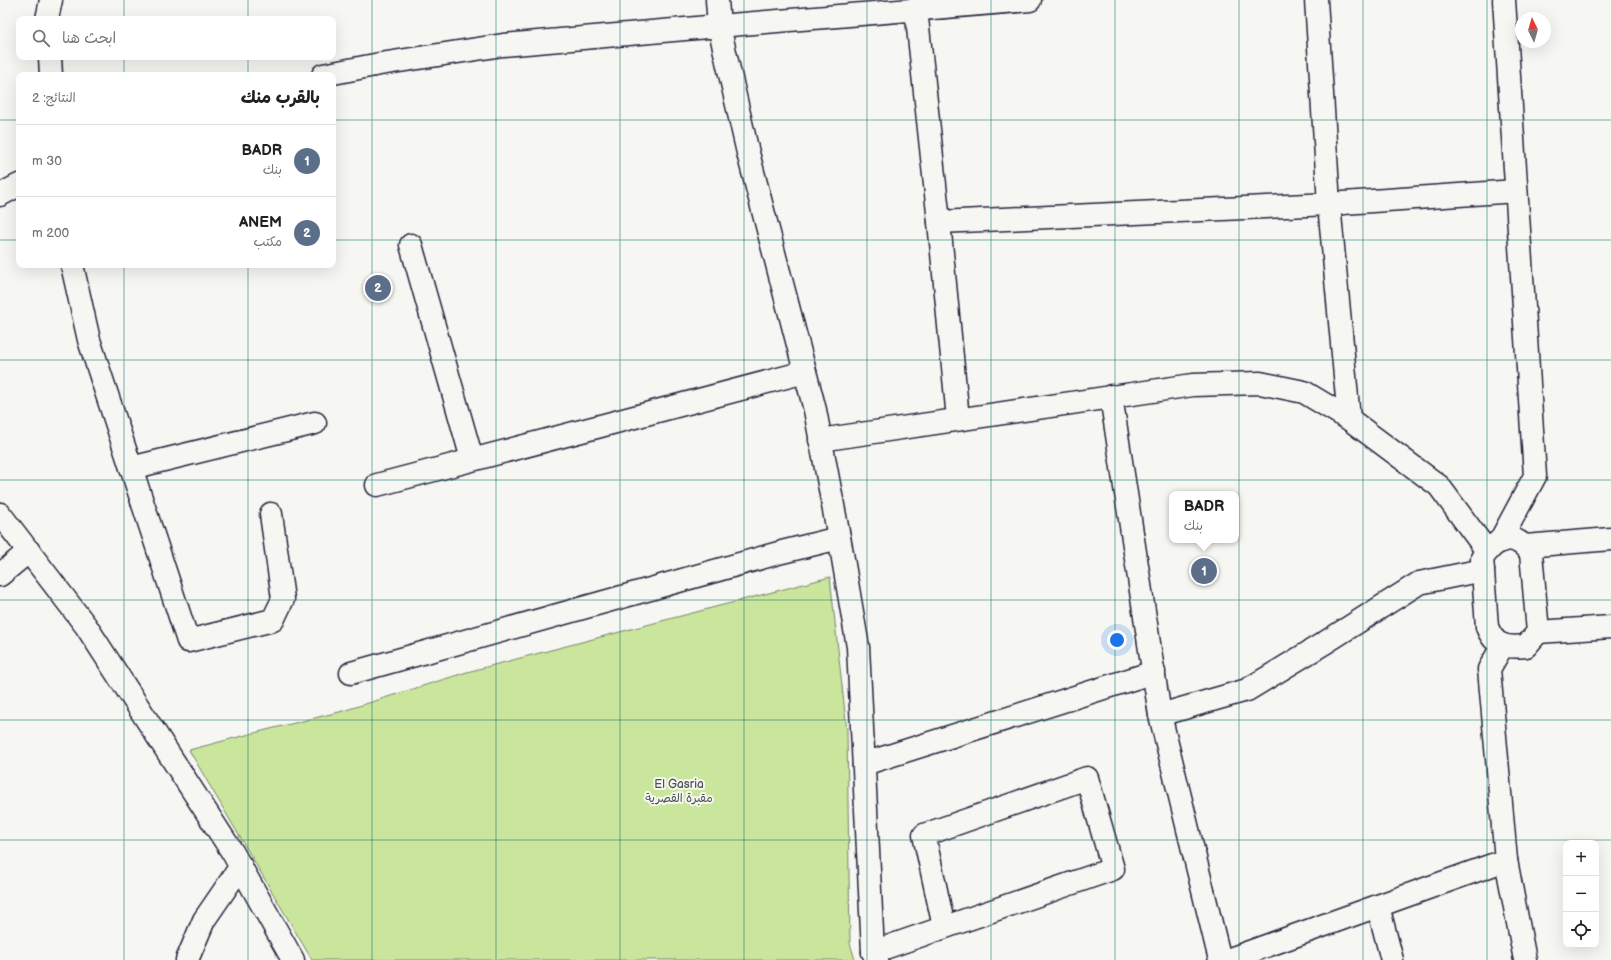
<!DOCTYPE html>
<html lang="ar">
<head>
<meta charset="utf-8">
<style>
	body { margin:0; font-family:"Balsamiq Sans","Playpen Sans Arabic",sans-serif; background:#f6f6f6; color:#202124; direction:rtl }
	.controls { position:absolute; right:12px; bottom:12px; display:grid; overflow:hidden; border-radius:8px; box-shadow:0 4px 16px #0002 }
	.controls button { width:36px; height:36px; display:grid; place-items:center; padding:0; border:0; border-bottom:1px solid #e0e0e0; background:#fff; color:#202124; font:20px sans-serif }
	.compass { position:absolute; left:1515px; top:12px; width:36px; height:36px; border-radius:50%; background:#fff; box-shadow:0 4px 16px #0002; rotate:355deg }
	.you { position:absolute; left:1117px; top:640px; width:14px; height:14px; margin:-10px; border:3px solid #fff; border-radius:50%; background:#1a73e8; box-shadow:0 0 0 6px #1a73e833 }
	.badge { display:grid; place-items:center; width:26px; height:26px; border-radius:50%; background:#b45309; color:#fff; font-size:13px; font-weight:700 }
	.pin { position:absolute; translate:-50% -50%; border:2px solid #fff; box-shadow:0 1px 4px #0006 }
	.popup { position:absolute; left:1169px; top:491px; width:70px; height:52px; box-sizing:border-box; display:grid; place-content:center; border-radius:8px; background:#fff; filter:drop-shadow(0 1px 3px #0005); font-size:13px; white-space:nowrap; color:#757577 }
	.popup b { font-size:15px; color:#202124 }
	.popup::after { content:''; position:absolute; left:50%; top:100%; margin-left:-8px; border:8px solid transparent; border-top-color:#fff }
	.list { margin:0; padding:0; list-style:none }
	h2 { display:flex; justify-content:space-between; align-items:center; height:52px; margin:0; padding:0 16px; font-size:17px }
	h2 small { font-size:13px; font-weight:400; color:#757577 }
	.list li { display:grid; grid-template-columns:26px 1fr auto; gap:12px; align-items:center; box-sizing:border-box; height:72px; padding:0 16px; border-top:1px solid #e0e0e0 }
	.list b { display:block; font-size:15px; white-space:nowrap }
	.list p { margin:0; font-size:13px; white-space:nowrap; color:#757577 }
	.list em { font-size:13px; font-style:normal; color:#757577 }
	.icon { flex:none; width:22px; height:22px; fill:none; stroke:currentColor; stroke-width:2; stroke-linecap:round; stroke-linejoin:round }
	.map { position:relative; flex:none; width:1611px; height:960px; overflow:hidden; direction:ltr }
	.search { position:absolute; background:#fff; box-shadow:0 4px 16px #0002; left:16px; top:16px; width:320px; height:44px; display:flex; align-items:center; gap:10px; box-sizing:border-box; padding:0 14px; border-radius:8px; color:#757577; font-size:15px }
	.panel { position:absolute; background:#fff; box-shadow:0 4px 16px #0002; left:16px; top:72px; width:320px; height:196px; border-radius:8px; direction:rtl }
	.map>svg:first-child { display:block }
	.green { fill:#cae59c; stroke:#76846c }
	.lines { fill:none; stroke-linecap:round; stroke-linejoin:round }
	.minor-casing { stroke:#22223b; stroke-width:25 }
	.minor { stroke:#f6f6f2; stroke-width:22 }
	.grid { fill:none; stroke:#0f766e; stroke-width:1; stroke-opacity:0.55 }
	.labels { text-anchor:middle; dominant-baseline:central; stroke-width:4; stroke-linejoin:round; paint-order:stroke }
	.park-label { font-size:12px; fill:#4c5353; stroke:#f6f6f2 }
</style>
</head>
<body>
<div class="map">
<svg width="1611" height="960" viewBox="0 0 1611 960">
	<rect width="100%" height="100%" fill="#f6f6f2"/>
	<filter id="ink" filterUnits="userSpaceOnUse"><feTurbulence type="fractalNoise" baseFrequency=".025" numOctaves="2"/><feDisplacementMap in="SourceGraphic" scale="8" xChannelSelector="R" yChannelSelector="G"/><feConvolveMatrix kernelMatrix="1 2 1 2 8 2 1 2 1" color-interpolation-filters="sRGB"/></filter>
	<g filter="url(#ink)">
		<path class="green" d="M830 577 847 731 850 943 855 960H312L189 750 246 735 343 711 467 672Z"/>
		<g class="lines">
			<defs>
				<g id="minor">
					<path d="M717 0 719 26 1030 0"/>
					<path d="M1316 0 1329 204 1349 419"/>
					<path d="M916 9 939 222 1329 204 1516 191"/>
					<path d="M47 19 51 0"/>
					<path d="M50 57 51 75"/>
					<path d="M323 75 380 64 503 45 719 26 748 153 815 410 842 553 858 647 873 952 877 960"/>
					<path d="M0 195 19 185"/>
					<path d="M939 222 958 419"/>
					<path d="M411 245 472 459"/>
					<path d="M72 265 89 340 188 641 273 620 283 599 271 514"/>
					<path d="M1111 396 1160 715"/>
					<path d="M820 440 1193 385 1260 383 1304 392 1349 419 1439 486 1487 551"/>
					<path d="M131 468 315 423"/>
					<path d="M377 485 805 372"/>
					<path d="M0 514 86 626 233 853 293 960"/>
					<path d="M1510 539C1519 540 1525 546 1531 553L1538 632 1526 646C1506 648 1495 647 1487 627L1482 558C1491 547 1495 541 1510 539Z"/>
					<path d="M1500 541 1535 476 1504 0"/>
					<path d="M1525 546 1611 539"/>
					<path d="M0 575 29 551"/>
					<path d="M1538 632 1611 627"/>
					<path d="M1503 645 1489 669 1506 860 1525 960"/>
					<path d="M351 673 782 552 839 538"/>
					<path d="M864 764 1154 672"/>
					<path d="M1378 906 1392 960"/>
					<path d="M873 952 1113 869 1087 778 924 835 944 927"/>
					<path d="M187 960 204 920 241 866"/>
					<path d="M1220 960 1160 715 1247 690 1326 642 1419 583 1483 570"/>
					<path d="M1227 960 1506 860"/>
				</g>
			</defs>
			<use href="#minor" class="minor-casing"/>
			<use href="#minor" class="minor"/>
		</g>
	</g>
	<path class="grid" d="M124 0V19M248 0V19M372 0V960M496 0V960M620 0V960M744 0V960M867 0V960M991 0V960M1115 0V960M1239 0V960M1363 0V960M1487 0V960M124 57V75M248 57V75M0 120H19M333 120H1611M0 240H19M333 240H1611M124 265V960M248 265V960M0 360H1611M0 480H1611M0 600H1611M0 720H1611M0 840H1611"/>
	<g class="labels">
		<g class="park-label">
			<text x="679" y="784">El Gasria<tspan x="679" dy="14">مقبرة القصرية</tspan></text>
		</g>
	</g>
</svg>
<div class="controls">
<button>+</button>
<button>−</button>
<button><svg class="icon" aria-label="locate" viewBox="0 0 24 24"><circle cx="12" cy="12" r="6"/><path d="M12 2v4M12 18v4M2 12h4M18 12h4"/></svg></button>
</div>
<svg class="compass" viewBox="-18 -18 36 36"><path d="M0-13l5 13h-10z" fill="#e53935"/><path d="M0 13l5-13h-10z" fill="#757577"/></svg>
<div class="you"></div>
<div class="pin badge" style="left:1204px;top:571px;background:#5c6f8a">1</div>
<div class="popup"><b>BADR</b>بنك</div>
<div class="pin badge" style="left:378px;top:288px;background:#5c6f8a">2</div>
<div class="search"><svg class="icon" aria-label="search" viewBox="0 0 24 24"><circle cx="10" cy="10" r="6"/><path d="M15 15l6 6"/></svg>ابحث هنا</div>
<section class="panel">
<h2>بالقرب منك<small>النتائج: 2</small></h2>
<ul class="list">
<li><span class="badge" style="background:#5c6f8a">1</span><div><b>BADR</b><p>بنك</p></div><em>30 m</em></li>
<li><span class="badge" style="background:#5c6f8a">2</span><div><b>ANEM</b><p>مكتب</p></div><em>200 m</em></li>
</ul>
</section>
</div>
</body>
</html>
